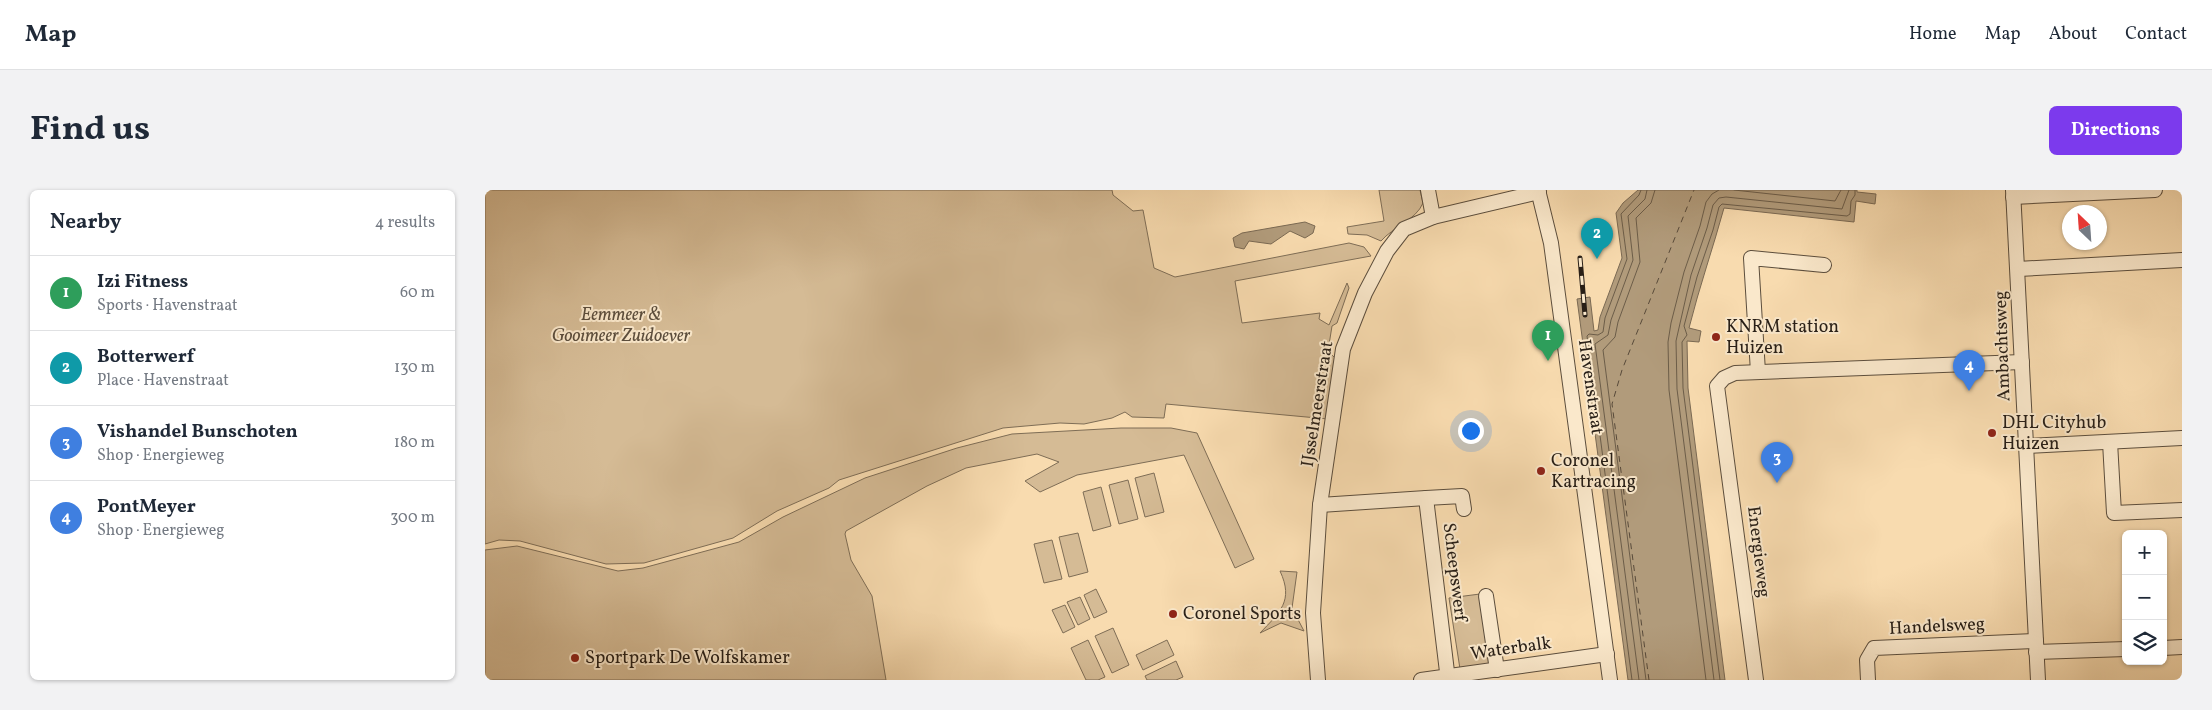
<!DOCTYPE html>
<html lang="en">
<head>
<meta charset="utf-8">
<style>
	body { margin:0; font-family:Vollkorn,serif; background:#f2f2f3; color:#1f2937 }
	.controls { position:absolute; right:15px; bottom:15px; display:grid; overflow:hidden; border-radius:8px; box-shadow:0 1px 4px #0004 }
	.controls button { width:45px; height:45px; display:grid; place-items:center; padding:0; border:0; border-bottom:1px solid #e0e1e3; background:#fff; color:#1f2937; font:25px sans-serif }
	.compass { position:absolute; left:1577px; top:15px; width:45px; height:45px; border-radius:50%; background:#fff; box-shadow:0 1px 4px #0004; rotate:335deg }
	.you { position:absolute; left:985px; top:240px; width:18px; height:18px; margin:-12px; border:4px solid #fff; border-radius:50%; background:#1a73e8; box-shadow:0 0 0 8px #1a73e833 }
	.badge { display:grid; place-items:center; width:32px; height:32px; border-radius:50%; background:#7c3aed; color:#fff; font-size:16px; font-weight:700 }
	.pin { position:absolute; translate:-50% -41px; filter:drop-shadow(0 1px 2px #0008) }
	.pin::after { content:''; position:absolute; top:26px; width:18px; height:15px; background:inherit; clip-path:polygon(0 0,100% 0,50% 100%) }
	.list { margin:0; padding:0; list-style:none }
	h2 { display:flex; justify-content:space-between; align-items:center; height:65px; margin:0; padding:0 20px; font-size:21px }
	h2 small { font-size:16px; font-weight:400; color:#747a83 }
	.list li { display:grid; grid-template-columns:32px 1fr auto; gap:15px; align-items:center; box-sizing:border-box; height:75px; padding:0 20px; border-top:1px solid #e0e1e3 }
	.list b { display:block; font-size:19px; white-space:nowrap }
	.list p { margin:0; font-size:16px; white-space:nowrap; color:#747a83 }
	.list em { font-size:16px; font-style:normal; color:#747a83 }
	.icon { flex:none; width:28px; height:28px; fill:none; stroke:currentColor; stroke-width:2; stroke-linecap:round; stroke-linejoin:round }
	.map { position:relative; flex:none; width:1697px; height:490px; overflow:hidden; border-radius:8px }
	header { display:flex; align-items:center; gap:30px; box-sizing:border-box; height:70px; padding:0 25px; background:#fff; border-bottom:1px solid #e0e1e3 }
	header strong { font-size:24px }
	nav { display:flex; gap:28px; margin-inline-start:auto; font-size:18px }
	.intro { display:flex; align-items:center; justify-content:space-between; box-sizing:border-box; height:120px; padding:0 30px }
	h1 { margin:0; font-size:35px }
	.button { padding:12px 22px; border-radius:8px; background:#7c3aed; color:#fff; font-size:18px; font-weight:700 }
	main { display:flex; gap:30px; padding:0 30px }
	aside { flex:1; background:#fff; border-radius:8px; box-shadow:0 1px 4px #0004 }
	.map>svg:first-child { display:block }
	.green { fill:#d5bb95; stroke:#7e6d56 }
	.water { fill:#b19b7b; stroke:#7a6953 }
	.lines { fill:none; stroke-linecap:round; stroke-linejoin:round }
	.shore { stroke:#6c5d49; stroke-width:1 }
	.ferry { stroke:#584a3a; stroke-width:1; stroke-dasharray:6 5; stroke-linecap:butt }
	.street-casing { stroke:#5c4e3d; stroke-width:16 }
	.street { stroke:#fae8cb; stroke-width:14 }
	.rail-casing { stroke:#281f17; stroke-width:5 }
	.rail { stroke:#fae8cb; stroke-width:3; stroke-dasharray:9; stroke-linecap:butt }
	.poi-dot { fill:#8f2418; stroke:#fae8cb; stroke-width:2 }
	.labels { text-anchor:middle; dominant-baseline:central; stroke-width:4; stroke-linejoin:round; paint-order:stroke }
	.park-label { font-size:18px; font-style:italic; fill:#5c4e3d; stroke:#fae8cb }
	.poi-label { font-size:18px; fill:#281f17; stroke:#fae8cb; text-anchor:start }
	.street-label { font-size:18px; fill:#281f17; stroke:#fae8cb }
</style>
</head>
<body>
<header>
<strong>Map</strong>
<nav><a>Home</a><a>Map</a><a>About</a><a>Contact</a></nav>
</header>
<div class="intro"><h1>Find us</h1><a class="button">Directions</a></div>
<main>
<aside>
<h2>Nearby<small>4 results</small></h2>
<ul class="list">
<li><span class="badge" style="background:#2e9e5b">1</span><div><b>Izi Fitness</b><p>Sports · Havenstraat</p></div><em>60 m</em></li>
<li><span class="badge" style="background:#0f9aa8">2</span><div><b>Botterwerf</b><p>Place · Havenstraat</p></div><em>130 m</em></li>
<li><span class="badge" style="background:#3f7fe0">3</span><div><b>Vishandel Bunschoten</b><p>Shop · Energieweg</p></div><em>180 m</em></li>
<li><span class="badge" style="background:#3f7fe0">4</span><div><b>PontMeyer</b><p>Shop · Energieweg</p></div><em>300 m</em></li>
</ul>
</aside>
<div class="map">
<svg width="1697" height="490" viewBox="0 0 1697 490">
	<rect width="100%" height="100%" fill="#f8dbaf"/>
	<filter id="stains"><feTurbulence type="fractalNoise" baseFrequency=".004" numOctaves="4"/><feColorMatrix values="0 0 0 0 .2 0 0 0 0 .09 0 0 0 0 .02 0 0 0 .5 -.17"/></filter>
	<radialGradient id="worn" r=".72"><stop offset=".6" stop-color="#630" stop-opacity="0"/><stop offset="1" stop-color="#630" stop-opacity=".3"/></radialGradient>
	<g class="green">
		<path d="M0 0H627L628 5 648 21 658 20 669 78 690 87 864 53 879 57 886 66 750 91 757 133 835 123 834 129 844 135 862 93 864 98 852 133 847 136 843 161 850 168 843 229 681 214 679 228 647 227 640 222 627 228 599 234 575 233 518 238 354 290 344 298 292 321 248 348 159 373 121 374 35 351 14 350 0 354Z"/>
		<path d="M894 0H935L938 13C931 30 908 37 896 51L882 45 863 44 862 37 899 31Z"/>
		<path d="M636 238H686L712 243 769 369 750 378 699 265 592 285 555 302 540 291 574 272 552 264 481 278 442 296 361 341 360 344 366 370 387 406 401 490H0V360L32 356 133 381 158 378 254 352 298 327 380 288 472 258 527 244Z"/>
		<path d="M669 283 679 322 660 327 650 288Z"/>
		<path d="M643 290 653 329 634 334 624 295Z"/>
		<path d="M616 297 626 336 608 341 598 302Z"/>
		<path d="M593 343 603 382 584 387 574 347Z"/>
		<path d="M567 350 577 389 559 393 549 354Z"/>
		<path d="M795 381 812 382 807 418 819 441 796 433 775 443C795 422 809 411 795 381Z"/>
		<path d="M611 399 622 422 609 428 599 405Z"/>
		<path d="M995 404 1005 475 975 479 964 408Z"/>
		<path d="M595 407 605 429 593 435 582 412Z"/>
		<path d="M580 415 590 437 578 443 567 420Z"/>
		<path d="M628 438 644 475 627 483 610 446Z"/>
		<path d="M603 450 620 487 613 490H601L586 458Z"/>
		<path d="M682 450 689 465 658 480 651 465Z"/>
		<path d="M691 471 698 487 691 490H662L660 486Z"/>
	</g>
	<g class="water">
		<path d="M1153 0H1372V2L1391 4 1390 14 1371 11 1369 32 1239 18C1228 58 1214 98 1204 138L1216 141 1214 152 1202 151 1203 198 1240 490H1143L1092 109 1105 107 1109 141 1113 140 1115 127 1137 68 1131 23 1138 13Z"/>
		<path d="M820 32 830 36 828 43 820 48 805 41 786 54 764 51 759 59 750 57 748 48 757 43Z"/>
	</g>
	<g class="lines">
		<g class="shore">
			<path d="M1249 0 1350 11 1356 0"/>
			<path d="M1147 490 1102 146 1104 144 1113 145 1118 142 1120 128 1142 69 1136 24 1154 5 1156 0"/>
			<path d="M1154 490 1110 154 1123 145 1126 130 1148 70 1143 26 1160 9 1162 0"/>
			<path d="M1161 490 1118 160 1130 147 1133 132 1155 72 1151 28 1166 13 1170 0"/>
			<path d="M1221 490 1184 200 1183 152 1186 133 1199 82 1215 36 1221 12 1227 4 1234 0"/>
			<path d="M1229 490 1192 199 1191 151 1206 85 1222 38 1228 15 1234 8 1241 7 1357 19 1364 0"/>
			<path d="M1235 490 1198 198 1197 152 1202 145 1199 136 1212 87 1228 40 1234 17 1237 14 1362 26 1365 24 1366 11 1370 5V0"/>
		</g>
		<path class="ferry" d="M1164 490 1127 214 1137 180 1209 0"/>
		<defs>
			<g id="street">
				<path d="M943 0 948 27"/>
				<path d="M1053 0 1066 53 1125 490"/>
				<path d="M1528 0 1553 490"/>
				<path d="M1528 7 1670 0"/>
				<path d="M1533 79 1697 70"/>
				<path d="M1273 182 1266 68 1339 75"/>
				<path d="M1625 252 1629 323 1697 320"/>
				<path d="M1541 256 1697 248"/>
				<path d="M941 308 977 306 979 319"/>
				<path d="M835 315 941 308 963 490"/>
				<path d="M1001 406 1012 480"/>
				<path d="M1678 458 1697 457"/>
				<path d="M1551 462 1641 459"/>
				<path d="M833 490 828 423 835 315 858 159 880 103 902 61 919 39 948 27 1054 2"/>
				<path d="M936 490 1122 464"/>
				<path d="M1271 490 1232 196 1239 188 1250 183 1537 172"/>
				<path d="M1383 490 1382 470 1389 458 1551 451"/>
			</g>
		</defs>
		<use href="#street" class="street-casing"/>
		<use href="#street" class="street"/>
		<defs>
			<path id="rail" d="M1095 68 1100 125"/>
		</defs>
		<use href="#rail" class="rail-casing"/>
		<use href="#rail" class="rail"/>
	</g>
	<g class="poi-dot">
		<circle cx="1231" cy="147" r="5"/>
		<circle cx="1507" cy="243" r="5"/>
		<circle cx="1056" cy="281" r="5"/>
		<circle cx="688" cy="424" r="5"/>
		<circle cx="90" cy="468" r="5"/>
	</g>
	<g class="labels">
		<g class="park-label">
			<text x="136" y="125">Eemmeer &amp;<tspan x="136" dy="21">Gooimeer Zuidoever</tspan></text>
		</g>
		<g class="poi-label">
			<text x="1241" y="137">KNRM station<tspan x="1241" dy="21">Huizen</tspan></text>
			<text x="1517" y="233">DHL Cityhub<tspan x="1517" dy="21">Huizen</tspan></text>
			<text x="1066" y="271">Coronel<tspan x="1066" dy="21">Kartracing</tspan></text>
			<text x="698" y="424">Coronel Sports</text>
			<text x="100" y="468">Sportpark De Wolfskamer</text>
		</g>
		<g class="street-label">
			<text transform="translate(1518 156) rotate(-92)">Ambachtsweg</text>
			<text transform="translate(1105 197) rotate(82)">Havenstraat</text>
			<text transform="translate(833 214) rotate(-81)">IJsselmeerstraat</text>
			<text transform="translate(1273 362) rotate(83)">Energieweg</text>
			<text transform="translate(969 382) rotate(83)">Scheepswerf</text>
			<text transform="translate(1452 437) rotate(-3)">Handelsweg</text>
			<text transform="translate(1026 459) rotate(-8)">Waterbalk</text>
		</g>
	</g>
	<rect width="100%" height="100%" filter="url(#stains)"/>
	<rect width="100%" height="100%" fill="url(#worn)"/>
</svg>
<div class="controls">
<button>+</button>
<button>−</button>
<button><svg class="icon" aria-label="layers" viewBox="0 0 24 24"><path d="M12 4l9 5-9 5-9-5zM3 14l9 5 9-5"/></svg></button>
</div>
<svg class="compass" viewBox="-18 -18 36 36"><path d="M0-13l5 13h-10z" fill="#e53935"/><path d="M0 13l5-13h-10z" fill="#747a83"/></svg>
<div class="you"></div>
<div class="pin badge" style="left:1063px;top:171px;background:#2e9e5b">1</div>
<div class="pin badge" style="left:1112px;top:69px;background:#0f9aa8">2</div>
<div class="pin badge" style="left:1292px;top:293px;background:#3f7fe0">3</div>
<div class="pin badge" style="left:1484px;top:201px;background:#3f7fe0">4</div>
</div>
</main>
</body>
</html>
